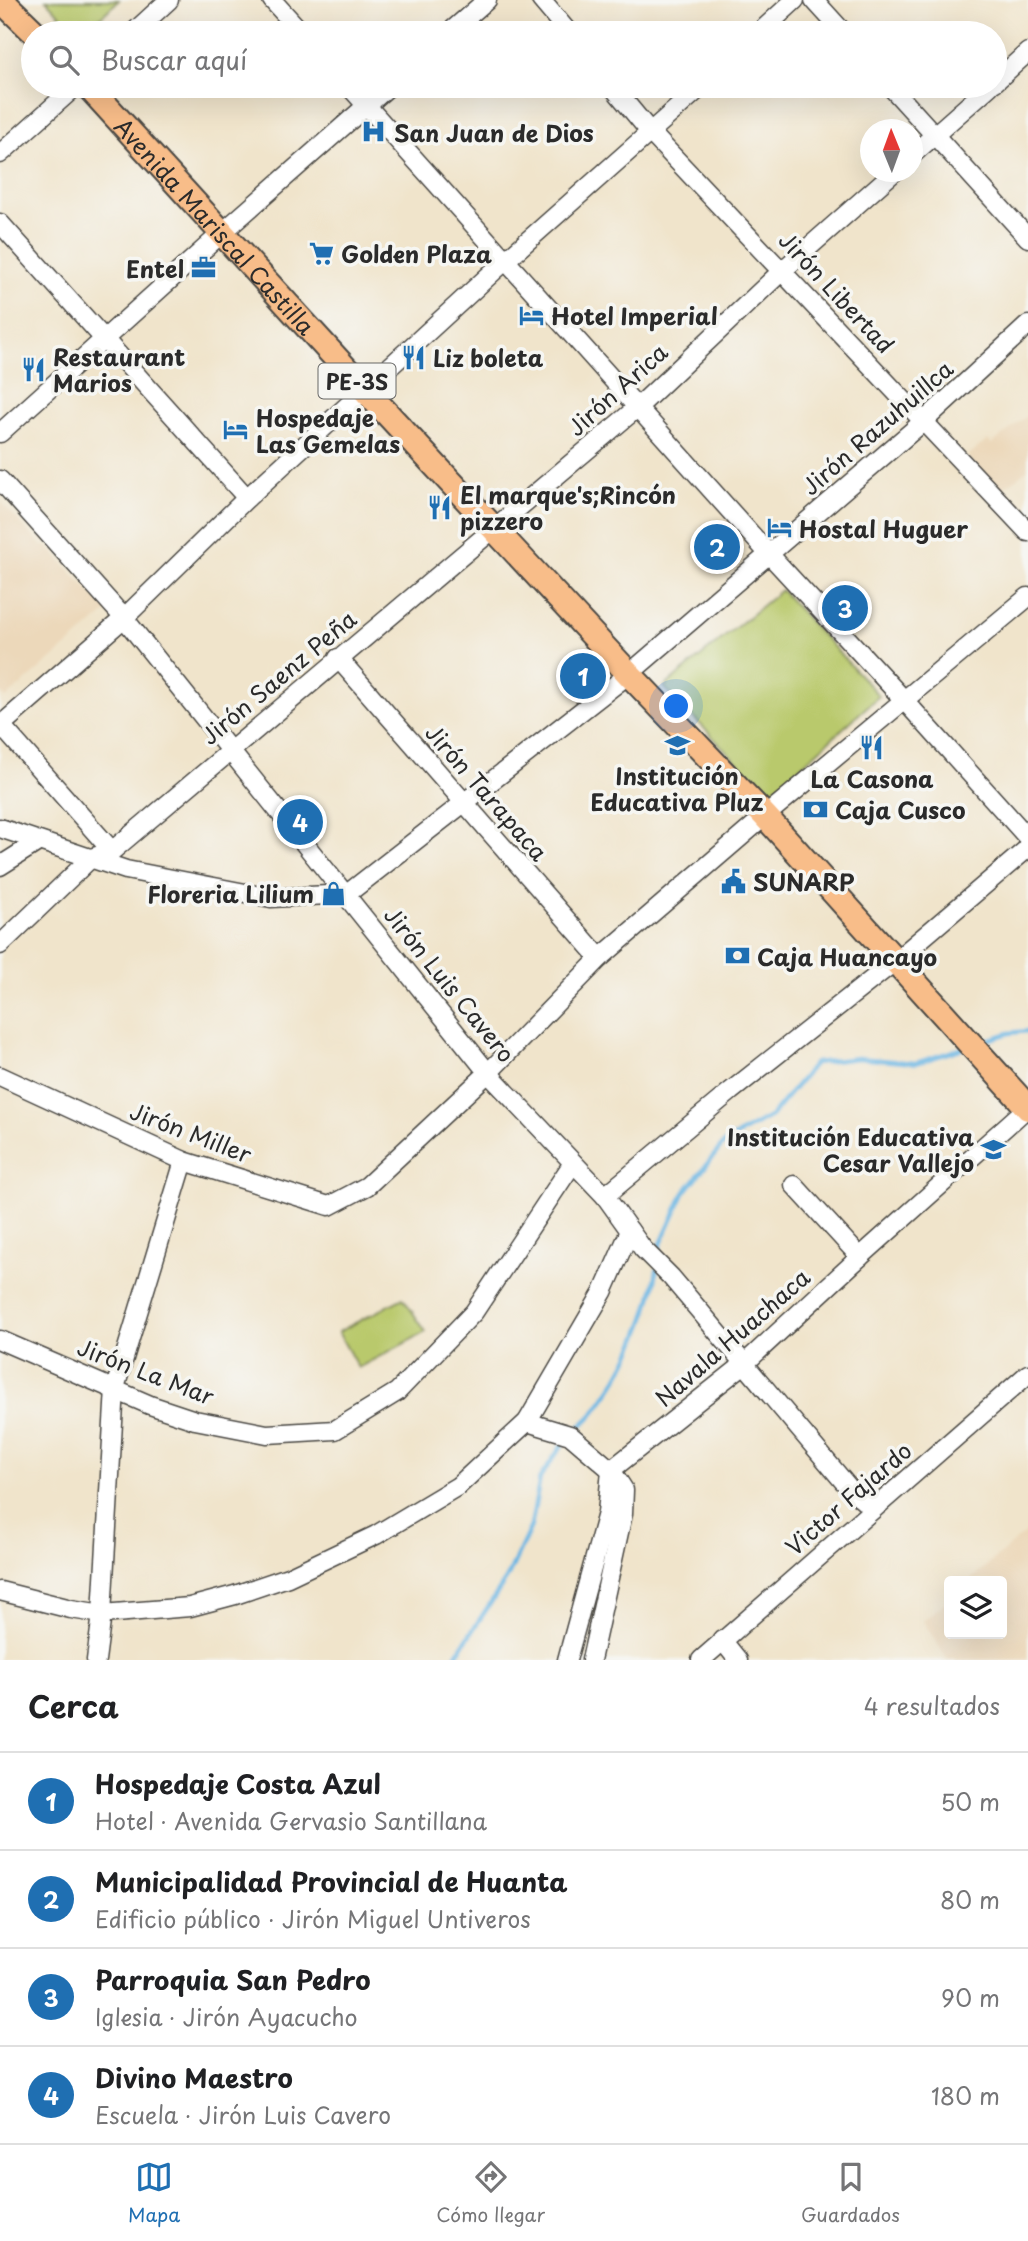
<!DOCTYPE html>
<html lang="es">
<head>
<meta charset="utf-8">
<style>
	body { margin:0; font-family:"Playpen Sans",sans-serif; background:#f2f2f2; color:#202124 }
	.controls { position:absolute; right:21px; bottom:21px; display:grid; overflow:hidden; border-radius:7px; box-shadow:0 7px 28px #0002 }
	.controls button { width:63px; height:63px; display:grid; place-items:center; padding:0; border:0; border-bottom:2px solid #e0e0e0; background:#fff; color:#202124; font:35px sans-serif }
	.compass { position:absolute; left:860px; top:119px; width:63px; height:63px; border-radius:50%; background:#fff; box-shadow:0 7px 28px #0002; rotate:359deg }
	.you { position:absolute; left:677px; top:707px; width:24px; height:24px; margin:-18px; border:5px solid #fff; border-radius:50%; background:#1a73e8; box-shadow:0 0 0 10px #1a73e833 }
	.badge { display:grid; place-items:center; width:46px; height:46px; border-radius:50%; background:#1f6fb2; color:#fff; font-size:23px; font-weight:700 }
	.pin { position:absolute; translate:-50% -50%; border:4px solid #fff; box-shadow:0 2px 7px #0006 }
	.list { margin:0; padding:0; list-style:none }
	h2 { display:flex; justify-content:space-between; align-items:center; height:91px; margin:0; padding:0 28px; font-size:30px }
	h2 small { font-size:23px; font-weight:400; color:#757577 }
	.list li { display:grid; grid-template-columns:46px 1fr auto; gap:21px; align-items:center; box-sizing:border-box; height:98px; padding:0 28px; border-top:2px solid #e0e0e0 }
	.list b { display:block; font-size:26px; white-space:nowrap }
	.list p { margin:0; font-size:23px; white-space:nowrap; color:#757577 }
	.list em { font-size:23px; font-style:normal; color:#757577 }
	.icon { flex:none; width:38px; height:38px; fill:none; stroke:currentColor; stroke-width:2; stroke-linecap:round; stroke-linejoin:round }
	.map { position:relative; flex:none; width:1028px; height:1660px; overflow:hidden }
	.search { position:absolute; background:#fff; box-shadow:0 7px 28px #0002; left:21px; right:21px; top:21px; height:77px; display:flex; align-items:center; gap:18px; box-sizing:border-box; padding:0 24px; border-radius:38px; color:#757577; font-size:26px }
	.sheet { height:483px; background:#fff }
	nav { display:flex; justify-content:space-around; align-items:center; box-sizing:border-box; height:98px; border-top:2px solid #e0e0e0; background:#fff; font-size:19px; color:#757577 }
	nav a { display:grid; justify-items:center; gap:4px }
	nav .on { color:#1f6fb2 }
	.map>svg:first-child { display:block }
	.built { fill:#ecd8ba }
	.green { fill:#b9c96c; stroke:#727a4c; stroke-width:2 }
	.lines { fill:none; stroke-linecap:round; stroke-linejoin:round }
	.stream { stroke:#6ab6e3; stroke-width:4.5 }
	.minor-casing { stroke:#494743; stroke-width:21 }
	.highway-casing { stroke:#494743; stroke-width:28 }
	.minor { stroke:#fff; stroke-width:18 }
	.highway { stroke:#f8bd89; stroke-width:24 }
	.labels { text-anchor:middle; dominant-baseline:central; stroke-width:7; stroke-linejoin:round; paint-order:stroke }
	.shield { fill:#f6f6f2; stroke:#686867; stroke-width:2 }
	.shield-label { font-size:21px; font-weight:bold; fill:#2b2b2b }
	.poi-label { font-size:23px; font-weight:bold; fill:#2b2b2b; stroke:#f6f6f2; text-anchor:start }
	.street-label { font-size:23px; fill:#2b2b2b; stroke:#f6f6f2 }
</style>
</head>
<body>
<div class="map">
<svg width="1028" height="1660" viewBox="0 0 1028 1660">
	<rect width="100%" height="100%" fill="#f6f6f2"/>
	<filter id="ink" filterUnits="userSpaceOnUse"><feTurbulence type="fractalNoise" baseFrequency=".0143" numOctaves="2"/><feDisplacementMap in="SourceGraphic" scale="14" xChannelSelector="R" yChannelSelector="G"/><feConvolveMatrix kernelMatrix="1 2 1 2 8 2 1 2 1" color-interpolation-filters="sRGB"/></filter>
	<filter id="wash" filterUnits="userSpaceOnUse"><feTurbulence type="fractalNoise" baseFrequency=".00686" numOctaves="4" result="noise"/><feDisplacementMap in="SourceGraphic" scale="28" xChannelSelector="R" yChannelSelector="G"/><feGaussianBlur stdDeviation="1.57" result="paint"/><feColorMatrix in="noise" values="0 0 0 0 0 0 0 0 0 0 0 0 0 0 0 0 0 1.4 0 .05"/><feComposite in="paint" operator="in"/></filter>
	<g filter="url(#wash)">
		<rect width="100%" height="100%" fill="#f0e4cb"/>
		<g class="built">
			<path d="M1028 415V469L999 492 967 456 988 440 992 444Z"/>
			<path d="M0 501 43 547 46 545 108 611 6 698 0 692Z"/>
			<path d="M1028 1530V1660H948L923 1621 949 1599V1634H1002V1581H969Z"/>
		</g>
		<g class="green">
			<path d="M46 0H119L88 29 72 28Z"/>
			<path d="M781 590 879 696 769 795 664 687Z"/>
			<path d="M403 1298 426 1332 358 1368 338 1332Z"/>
		</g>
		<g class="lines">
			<g class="stream">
				<path d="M981 1042 1009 1033 1028 1031"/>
				<path d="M659 1258 660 1246 684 1193 725 1142 771 1116 815 1063 858 1058 916 1063 963 1048"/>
				<path d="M572 1433C580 1426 590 1419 596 1410 626 1371 650 1318 657 1270"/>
				<path d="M453 1660 507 1578 531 1526 540 1478 566 1439"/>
			</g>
		</g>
	</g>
	<g filter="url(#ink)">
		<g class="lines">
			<defs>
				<g id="minor">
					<path d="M272 0 302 33"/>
					<path d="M541 0 569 33"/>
					<path d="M814 0 844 33"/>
					<path d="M133 33 169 0"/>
					<path d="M449 33 487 0"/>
					<path d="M759 33 795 0"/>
					<path d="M995 82 1028 52"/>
					<path d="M349 86 768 553 904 700 1028 838"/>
					<path d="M612 86 651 133 1028 532"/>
					<path d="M890 86 1028 238"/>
					<path d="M0 154 76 86"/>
					<path d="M912 155 990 86"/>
					<path d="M0 223 247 498"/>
					<path d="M0 433 223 232 389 86"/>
					<path d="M0 480 124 618 488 1073 605 1196 643 1249 671 1277 850 1489 873 1509"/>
					<path d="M338 658 600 958"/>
					<path d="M0 724 112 851"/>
					<path d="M0 726 124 618 247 498 506 260 702 86"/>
					<path d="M0 828 126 870 271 898 347 894 629 674 924 421 1028 325"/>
					<path d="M0 866 38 842"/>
					<path d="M0 945 91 858 112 851 638 407 783 270 894 172"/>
					<path d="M0 1076 184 1161 329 1206 367 1186 488 1073 600 958 765 816 1028 597"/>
					<path d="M794 1185 860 1257"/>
					<path d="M605 1196 731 1091 894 962 1028 848"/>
					<path d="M0 1340 150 1405 195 1420 267 1434 335 1430 397 1392 474 1312 573 1163"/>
					<path d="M527 1422 570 1435 611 1470 624 1490 623 1514 591 1660"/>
					<path d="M0 1591 71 1609 102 1614 190 1607 235 1595 288 1577 376 1535 458 1486 527 1422 603 1292 630 1231"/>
					<path d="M722 1640 738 1660"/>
					<path d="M96 1660 102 1614 115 1388 184 1161"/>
					<path d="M567 1660 607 1513 611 1470 743 1365 860 1257 1028 1107"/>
					<path d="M701 1660 1028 1374"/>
				</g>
				<g id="highway">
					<path d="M1 0 35 33"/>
					<path id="s1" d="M88 86 366 391 629 674 765 816 1028 1108"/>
				</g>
			</defs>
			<use href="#minor" class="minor-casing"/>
			<use href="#highway" class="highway-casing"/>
			<use href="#minor" class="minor"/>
			<use href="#highway" class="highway"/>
		</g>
	</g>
	<defs>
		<symbol id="hospital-bare" viewBox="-9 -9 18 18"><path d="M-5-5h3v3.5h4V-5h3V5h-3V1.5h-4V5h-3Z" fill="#1f6fb2" stroke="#f6f6f2" stroke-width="2.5" paint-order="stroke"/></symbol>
		<symbol id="supermarket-bare" viewBox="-9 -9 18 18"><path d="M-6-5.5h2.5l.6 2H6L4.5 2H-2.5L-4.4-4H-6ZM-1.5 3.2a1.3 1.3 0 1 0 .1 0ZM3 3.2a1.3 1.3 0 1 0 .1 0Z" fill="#1f6fb2" stroke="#f6f6f2" stroke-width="2.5" paint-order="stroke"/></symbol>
		<symbol id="office-bare" viewBox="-9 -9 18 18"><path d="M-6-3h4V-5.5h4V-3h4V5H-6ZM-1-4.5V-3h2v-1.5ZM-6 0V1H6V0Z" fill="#1f6fb2" stroke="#f6f6f2" stroke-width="2.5" paint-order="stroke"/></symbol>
		<symbol id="hotel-bare" viewBox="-9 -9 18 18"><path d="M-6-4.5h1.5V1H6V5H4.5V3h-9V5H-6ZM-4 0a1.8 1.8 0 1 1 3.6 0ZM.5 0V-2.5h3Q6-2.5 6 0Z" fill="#1f6fb2" stroke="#f6f6f2" stroke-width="2.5" paint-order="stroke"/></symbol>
		<symbol id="restaurant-bare" viewBox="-9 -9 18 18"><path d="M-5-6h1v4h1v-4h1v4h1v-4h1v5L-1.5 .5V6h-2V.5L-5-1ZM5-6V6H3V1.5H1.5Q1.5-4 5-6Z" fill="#1f6fb2" stroke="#f6f6f2" stroke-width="2.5" paint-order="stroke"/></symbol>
		<symbol id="school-bare" viewBox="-9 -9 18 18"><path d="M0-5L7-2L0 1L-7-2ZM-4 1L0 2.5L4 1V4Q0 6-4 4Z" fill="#1f6fb2" stroke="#f6f6f2" stroke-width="2.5" paint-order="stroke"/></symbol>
		<symbol id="bank-bare" viewBox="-9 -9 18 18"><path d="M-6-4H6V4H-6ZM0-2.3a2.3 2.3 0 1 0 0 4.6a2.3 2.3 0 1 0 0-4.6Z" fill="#1f6fb2" stroke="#f6f6f2" stroke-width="2.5" paint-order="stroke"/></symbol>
		<symbol id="civic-bare" viewBox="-9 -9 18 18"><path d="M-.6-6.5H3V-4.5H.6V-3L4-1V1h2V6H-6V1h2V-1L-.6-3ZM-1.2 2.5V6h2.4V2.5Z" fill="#1f6fb2" stroke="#f6f6f2" stroke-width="2.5" paint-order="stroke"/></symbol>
		<symbol id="shop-bare" viewBox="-9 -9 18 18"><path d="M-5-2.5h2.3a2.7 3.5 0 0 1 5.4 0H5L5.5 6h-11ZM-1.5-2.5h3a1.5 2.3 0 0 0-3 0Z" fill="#1f6fb2" stroke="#f6f6f2" stroke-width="2.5" paint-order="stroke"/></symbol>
	</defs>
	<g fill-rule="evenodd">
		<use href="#hospital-bare" x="356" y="114" width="35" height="35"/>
		<use href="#supermarket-bare" x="304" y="236" width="35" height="35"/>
		<use href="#office-bare" x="186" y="250" width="35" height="35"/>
		<use href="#hotel-bare" x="514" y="298" width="35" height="35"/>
		<use href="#restaurant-bare" x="396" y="340" width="35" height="35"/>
		<use href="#restaurant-bare" x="16" y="352" width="35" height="35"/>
		<use href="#hotel-bare" x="218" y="412" width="35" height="35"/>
		<use href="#restaurant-bare" x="422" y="490" width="35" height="35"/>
		<use href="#hotel-bare" x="762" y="510" width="35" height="35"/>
		<use href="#school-bare" x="660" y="728" width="35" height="35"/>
		<use href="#restaurant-bare" x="854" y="730" width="35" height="35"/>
		<use href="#bank-bare" x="798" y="792" width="35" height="35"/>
		<use href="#civic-bare" x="716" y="864" width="35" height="35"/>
		<use href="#shop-bare" x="316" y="876" width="35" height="35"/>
		<use href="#bank-bare" x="720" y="938" width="35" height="35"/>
		<use href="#school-bare" x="976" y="1132" width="35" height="35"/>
	</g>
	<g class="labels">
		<rect class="shield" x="318.5" y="363.5" width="77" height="35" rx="5"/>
		<g class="shield-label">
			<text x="357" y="381">PE-3S</text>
		</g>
		<g class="poi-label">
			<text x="394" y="132">San Juan de Dios</text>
			<text x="341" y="253">Golden Plaza</text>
			<text x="184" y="268" text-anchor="end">Entel</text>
			<text x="551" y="315">Hotel Imperial</text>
			<text x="53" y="356">Restaurant<tspan x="53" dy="26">Marios</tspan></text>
			<text x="433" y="357">Liz boleta</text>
			<text x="256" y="417">Hospedaje<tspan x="256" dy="26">Las Gemelas</tspan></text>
			<text x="460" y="494">El marque's;Rincón<tspan x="460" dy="26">pizzero</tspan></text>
			<text x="799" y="528">Hostal Huguer</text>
			<text x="677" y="775" text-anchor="middle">Institución<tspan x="677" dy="26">Educativa Pluz</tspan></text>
			<text x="872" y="778" text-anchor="middle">La Casona</text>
			<text x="835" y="809">Caja Cusco</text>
			<text x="753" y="881">SUNARP</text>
			<text x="314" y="893" text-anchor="end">Floreria Lilium</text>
			<text x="757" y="956">Caja Huancayo</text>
			<text x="974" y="1136" text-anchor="end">Institución Educativa<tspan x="974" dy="26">Cesar Vallejo</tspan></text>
		</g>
		<g class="street-label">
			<text stroke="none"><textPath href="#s1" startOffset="189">Avenida Mariscal Castilla</textPath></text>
			<text transform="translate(837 292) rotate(47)">Jirón Libertad</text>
			<text transform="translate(617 389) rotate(-42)">Jirón Arica</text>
			<text transform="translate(877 427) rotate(-41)">Jirón Razuhuillca</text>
			<text transform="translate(278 677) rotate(-40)">Jirón Saenz Peña</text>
			<text transform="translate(487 792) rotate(49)">Jirón Tarapaca</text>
			<text transform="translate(450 984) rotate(51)">Jirón Luis Cavero</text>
			<text transform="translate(191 1132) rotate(21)">Jirón Miller</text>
			<text transform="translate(732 1337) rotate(-41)">Navala Huachaca</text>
			<text transform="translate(146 1371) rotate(21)">Jirón La Mar</text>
			<text transform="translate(848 1498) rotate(-41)">Victor Fajardo</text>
		</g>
	</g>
</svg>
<div class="controls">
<button><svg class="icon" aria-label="layers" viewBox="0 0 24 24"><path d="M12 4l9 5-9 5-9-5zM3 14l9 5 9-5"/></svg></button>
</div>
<svg class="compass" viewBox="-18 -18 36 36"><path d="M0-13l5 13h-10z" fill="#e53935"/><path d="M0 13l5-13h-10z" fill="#757577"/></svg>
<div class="you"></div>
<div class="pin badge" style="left:583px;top:676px">1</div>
<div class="pin badge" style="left:717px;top:547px">2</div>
<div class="pin badge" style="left:845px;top:608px">3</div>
<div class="pin badge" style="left:300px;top:822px">4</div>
<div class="search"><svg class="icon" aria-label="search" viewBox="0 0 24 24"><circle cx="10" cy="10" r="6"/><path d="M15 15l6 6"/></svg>Buscar aquí</div>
</div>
<section class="sheet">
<h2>Cerca<small>4 resultados</small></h2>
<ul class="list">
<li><span class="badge">1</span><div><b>Hospedaje Costa Azul</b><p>Hotel · Avenida Gervasio Santillana</p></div><em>50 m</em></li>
<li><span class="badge">2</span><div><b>Municipalidad Provincial de Huanta</b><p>Edificio público · Jirón Miguel Untiveros</p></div><em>80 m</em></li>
<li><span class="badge">3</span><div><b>Parroquia San Pedro</b><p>Iglesia · Jirón Ayacucho</p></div><em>90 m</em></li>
<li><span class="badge">4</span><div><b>Divino Maestro</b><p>Escuela · Jirón Luis Cavero</p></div><em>180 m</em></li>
</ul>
</section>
<nav>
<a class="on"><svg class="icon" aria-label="map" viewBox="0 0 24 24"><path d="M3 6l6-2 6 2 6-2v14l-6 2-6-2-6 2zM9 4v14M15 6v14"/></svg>Mapa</a>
<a><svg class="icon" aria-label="directions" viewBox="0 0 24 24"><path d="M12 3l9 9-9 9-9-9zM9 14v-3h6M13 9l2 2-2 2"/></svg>Cómo llegar</a>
<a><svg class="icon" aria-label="saved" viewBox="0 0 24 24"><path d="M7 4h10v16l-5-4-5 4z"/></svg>Guardados</a>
</nav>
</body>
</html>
